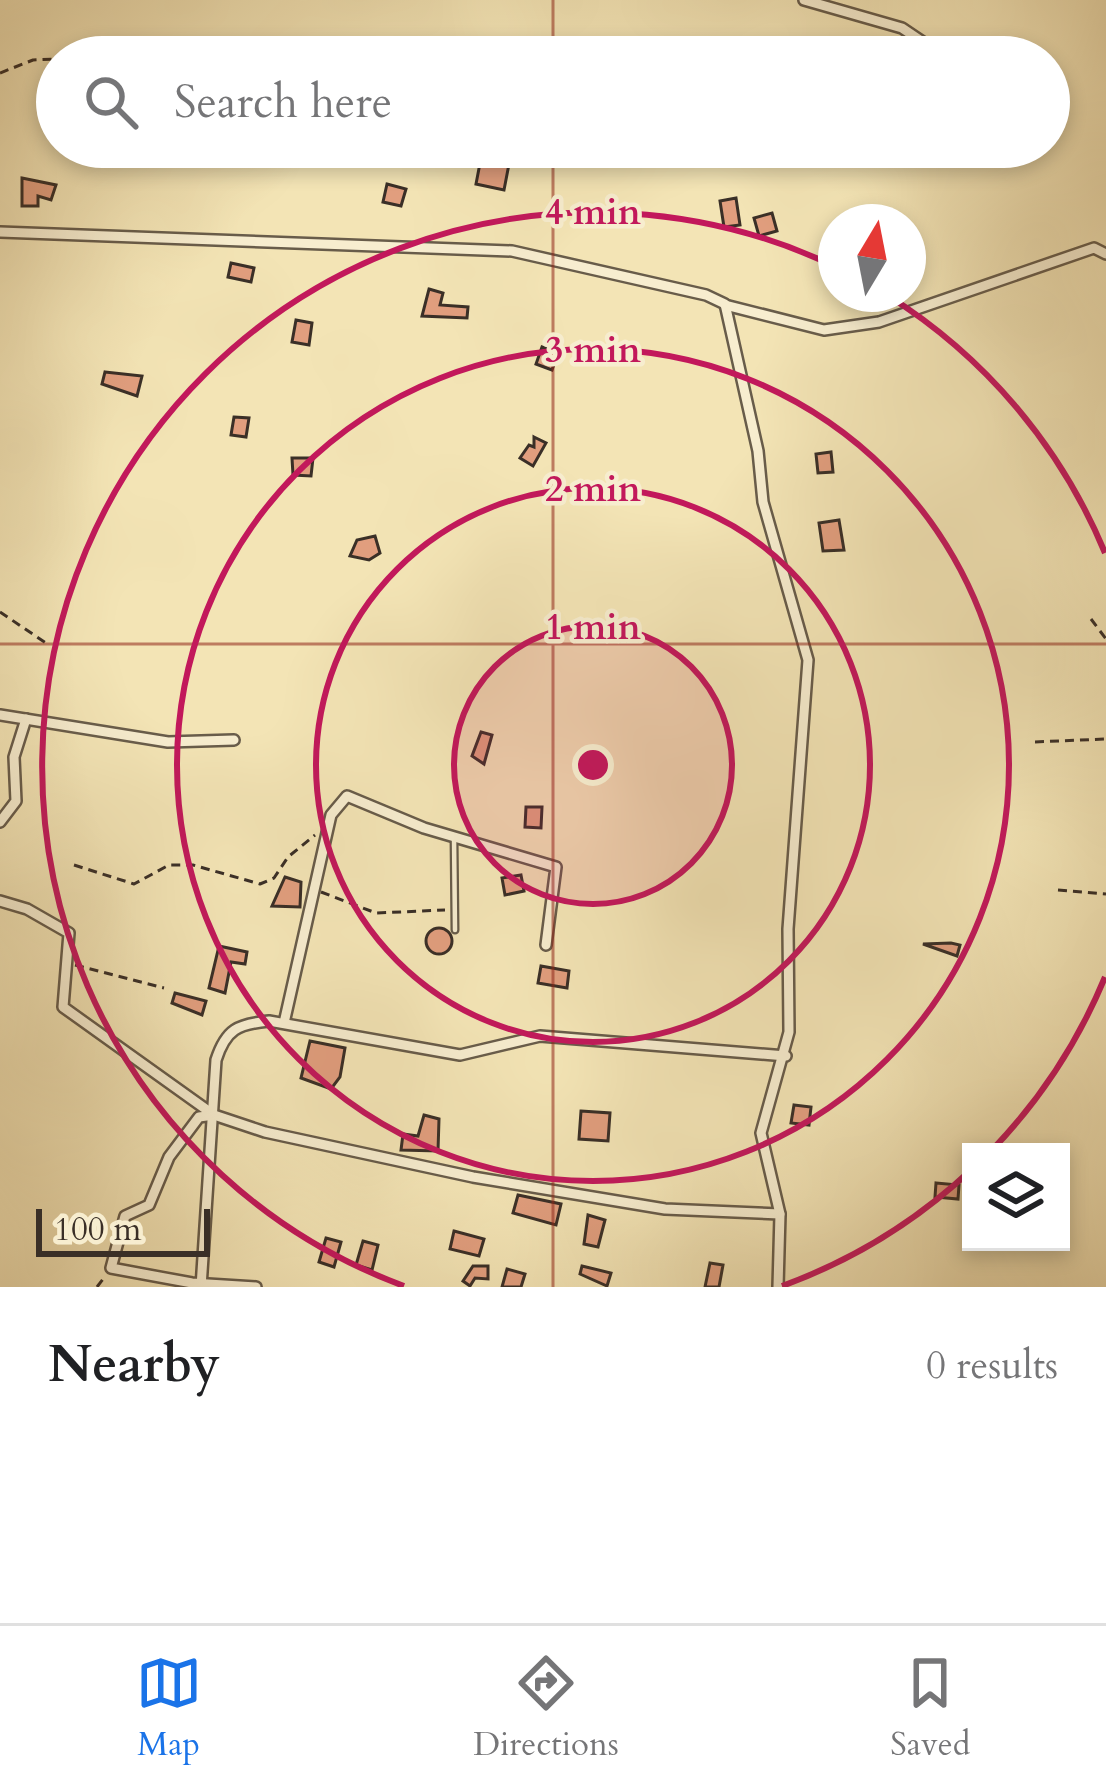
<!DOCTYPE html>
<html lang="en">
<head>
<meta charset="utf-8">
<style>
	body { margin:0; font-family:Cardo,serif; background:#f6f6f6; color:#202124 }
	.controls { position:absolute; right:36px; bottom:36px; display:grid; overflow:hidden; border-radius:0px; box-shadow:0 6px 18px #0003 }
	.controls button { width:108px; height:108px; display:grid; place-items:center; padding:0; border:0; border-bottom:3px solid #e0e0e0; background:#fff; color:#202124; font:60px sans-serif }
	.compass { position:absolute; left:818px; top:204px; width:108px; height:108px; border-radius:50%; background:#fff; box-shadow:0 6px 18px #0003; rotate:10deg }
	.scale { position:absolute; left:36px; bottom:30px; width:174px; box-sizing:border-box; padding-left:12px; border:6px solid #3a2f27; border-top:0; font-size:33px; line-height:42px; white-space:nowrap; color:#3a2f27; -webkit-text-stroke:9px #f7edcf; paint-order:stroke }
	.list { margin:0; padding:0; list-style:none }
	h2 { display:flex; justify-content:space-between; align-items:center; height:156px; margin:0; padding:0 48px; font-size:51px }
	h2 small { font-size:39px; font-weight:400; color:#757577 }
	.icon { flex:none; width:66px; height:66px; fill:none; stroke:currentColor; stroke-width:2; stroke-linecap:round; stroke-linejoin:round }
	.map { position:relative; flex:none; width:1106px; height:1287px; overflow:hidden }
	.search { position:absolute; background:#fff; box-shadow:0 6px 18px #0003; left:36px; right:36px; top:36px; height:132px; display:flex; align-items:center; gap:30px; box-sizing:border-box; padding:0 42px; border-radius:66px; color:#757577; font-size:45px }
	.sheet { height:336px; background:#fff }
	nav { display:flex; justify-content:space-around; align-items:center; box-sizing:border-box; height:168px; border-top:3px solid #e0e0e0; background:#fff; font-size:33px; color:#757577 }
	nav a { display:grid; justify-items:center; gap:6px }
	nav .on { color:#1a73e8 }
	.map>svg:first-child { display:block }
	.building { fill:#e19e7e; stroke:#3a2f27; stroke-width:3 }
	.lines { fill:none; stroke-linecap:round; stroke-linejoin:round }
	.lane-casing { stroke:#685c4a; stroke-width:9 }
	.street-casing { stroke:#685c4a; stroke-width:14 }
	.path { stroke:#3a2f27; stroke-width:3; stroke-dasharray:9 6; stroke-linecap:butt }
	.lane { stroke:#f7edcf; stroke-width:4.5 }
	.street { stroke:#f7edcf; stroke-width:9 }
	.grid { fill:none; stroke:#8f2418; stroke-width:3; stroke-opacity:0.55 }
	.ring { fill:none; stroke:#c2185b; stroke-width:6 }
	.centre { fill:#c2185b; stroke:#f7edcf; stroke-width:6 }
	.ring-label { font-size:36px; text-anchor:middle; font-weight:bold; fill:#c2185b; stroke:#f7edcf; stroke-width:9; stroke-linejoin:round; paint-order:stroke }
</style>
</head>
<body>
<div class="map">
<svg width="1106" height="1287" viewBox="0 0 1106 1287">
	<rect width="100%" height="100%" fill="#f3e4b5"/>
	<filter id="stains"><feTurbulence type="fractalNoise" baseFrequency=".00167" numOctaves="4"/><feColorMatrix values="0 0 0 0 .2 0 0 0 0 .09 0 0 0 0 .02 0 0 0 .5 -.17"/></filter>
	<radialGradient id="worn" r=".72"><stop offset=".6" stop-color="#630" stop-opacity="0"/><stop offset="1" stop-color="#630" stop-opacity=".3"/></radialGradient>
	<g class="building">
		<path d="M312 42 354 48V57H310Z"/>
		<path d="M481 158 509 164 504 190 476 184Z"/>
		<path d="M22 178 56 185 51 200 38 196V206H22Z"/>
		<path d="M387 184 406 189 401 206 383 202Z"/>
		<path d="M736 198 740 225 724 227 720 201Z"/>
		<path d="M772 213 777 231 759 236 754 218Z"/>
		<path d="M231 263 254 268 251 282 228 277Z"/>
		<path d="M429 289 443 293 440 305 468 307 467 318 422 316Z"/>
		<path d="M296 320 312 323 309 345 292 342Z"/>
		<path d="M542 347 558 353 552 370 536 364Z"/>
		<path d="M105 372 142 376 137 396 102 384Z"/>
		<path d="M234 417 249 418 246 437 231 435Z"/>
		<path d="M534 437 546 443 533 466 520 458 529 445 534 447Z"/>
		<path d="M831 452 833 472 818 473 816 454Z"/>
		<path d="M292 458H313L311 476 293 475Z"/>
		<path d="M839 520 844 550 823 551 819 523Z"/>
		<path d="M375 536 380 553 369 560 350 556 357 540Z"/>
		<path d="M481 732 492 735 484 764 472 756Z"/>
		<path d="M526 807H542L541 828 525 827Z"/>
		<path d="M521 875 524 891 505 895 502 878Z"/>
		<path d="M285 877 301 882 300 907 272 906Z"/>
		<circle cx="439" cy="941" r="13"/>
		<path d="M923 944 951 943 960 945 957 956Z"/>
		<path d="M219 946 247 952 245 964 231 962 225 993 209 988Z"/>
		<path d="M541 966 569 971 567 988 538 983Z"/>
		<path d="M175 993 206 1001 202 1015 172 1003Z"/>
		<path d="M310 1041 345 1048 340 1077 331 1089 301 1078Z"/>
		<path d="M794 1105 811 1107 809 1125 791 1123Z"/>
		<path d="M581 1111 610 1113 608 1141 579 1139Z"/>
		<path d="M424 1115 439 1119 438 1151 401 1150 403 1134 418 1136Z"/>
		<path d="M936 1183 959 1185 958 1199 935 1197Z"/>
		<path d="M518 1195 561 1204 556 1225 513 1213Z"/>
		<path d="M588 1215 605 1220 598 1247 584 1244Z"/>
		<path d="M454 1231 484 1239 479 1256 450 1249Z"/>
		<path d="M326 1238 341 1242 334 1267 319 1262Z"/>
		<path d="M363 1241 378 1245 372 1270 356 1265Z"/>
		<path d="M710 1263 723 1265 719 1287H705Z"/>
		<path d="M473 1266H488V1279L475 1278 470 1286 463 1281Z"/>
		<path d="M582 1266 611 1273 607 1286 580 1274Z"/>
		<path d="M507 1269 525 1274 521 1287H502Z"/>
	</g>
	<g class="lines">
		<defs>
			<path id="lane" d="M454 836 455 930"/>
			<g id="street">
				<path d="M804 0 902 28 945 57"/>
				<path d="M0 232 512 251 706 295 725 304 758 451 763 502 808 660 788 929 789 1032 761 1133 780 1214 778 1287"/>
				<path d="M725 305 824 330 879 322 1094 248 1106 254"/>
				<path d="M0 715 168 742 234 740"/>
				<path d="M0 822 16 801 14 757 26 719"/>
				<path d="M0 901 27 909 69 933 63 1007 214 1115"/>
				<path d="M284 1023 331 815 347 796 424 828 556 867 546 945"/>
				<path d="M201 1287 216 1060C226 1029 238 1024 269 1021L460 1055 540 1036 786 1056"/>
				<path d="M256 1287 192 1283 111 1268 125 1216 149 1205 169 1157 199 1117 214 1115 265 1132 473 1177 665 1209 780 1214"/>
			</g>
		</defs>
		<use href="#lane" class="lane-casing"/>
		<use href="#street" class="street-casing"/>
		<g class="path">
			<path d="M92 57 117 51"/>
			<path d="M0 73 33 60 57 59"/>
			<path d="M0 612 49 645"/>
			<path d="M1091 619 1106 639"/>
			<path d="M1035 742 1106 739"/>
			<path d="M74 865 134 884 169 865H193L260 884 274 878 288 857 315 835"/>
			<path d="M1058 890 1106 894"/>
			<path d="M321 892 376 913 445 910"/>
			<path d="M75 965 164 988"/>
			<path d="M97 1287 106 1275"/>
		</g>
		<use href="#lane" class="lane"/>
		<use href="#street" class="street"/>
	</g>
	<path class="grid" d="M553 0V57M553 147V1287M0 644H1106"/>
	<circle cx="593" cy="765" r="139" fill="#c2185b" fill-opacity=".12"/>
	<g class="ring">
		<circle cx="593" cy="765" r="139"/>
		<circle cx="593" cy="765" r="277"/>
		<circle cx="593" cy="765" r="416"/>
		<path d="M1105 977A554 554 0 0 1 992 1150M971 1170A554 554 0 0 1 782 1286M404 1286A554 554 0 1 1 836 267M887 295A554 554 0 0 1 1105 553"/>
	</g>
	<circle cx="593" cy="765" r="18" class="centre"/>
	<g class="ring-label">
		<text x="593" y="224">4 min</text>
		<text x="593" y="362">3 min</text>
		<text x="593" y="501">2 min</text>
		<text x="593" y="639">1 min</text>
	</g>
	<rect width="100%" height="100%" filter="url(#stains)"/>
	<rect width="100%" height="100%" fill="url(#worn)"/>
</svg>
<div class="controls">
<button><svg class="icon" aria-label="layers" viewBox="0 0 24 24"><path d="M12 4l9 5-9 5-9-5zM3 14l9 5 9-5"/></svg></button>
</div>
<svg class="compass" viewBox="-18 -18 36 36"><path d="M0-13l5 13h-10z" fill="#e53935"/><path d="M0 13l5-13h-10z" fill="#757577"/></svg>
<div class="scale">100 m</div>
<div class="search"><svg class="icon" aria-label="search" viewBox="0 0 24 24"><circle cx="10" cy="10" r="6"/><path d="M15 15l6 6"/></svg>Search here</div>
</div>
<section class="sheet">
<h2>Nearby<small>0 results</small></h2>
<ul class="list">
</ul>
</section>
<nav>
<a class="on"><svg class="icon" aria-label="map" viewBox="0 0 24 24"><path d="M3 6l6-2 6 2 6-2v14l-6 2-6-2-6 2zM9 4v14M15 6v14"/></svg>Map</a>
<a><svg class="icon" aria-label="directions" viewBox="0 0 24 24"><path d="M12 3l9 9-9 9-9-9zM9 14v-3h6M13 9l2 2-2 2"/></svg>Directions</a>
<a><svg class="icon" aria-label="saved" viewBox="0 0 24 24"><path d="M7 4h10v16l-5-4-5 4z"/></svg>Saved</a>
</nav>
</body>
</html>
